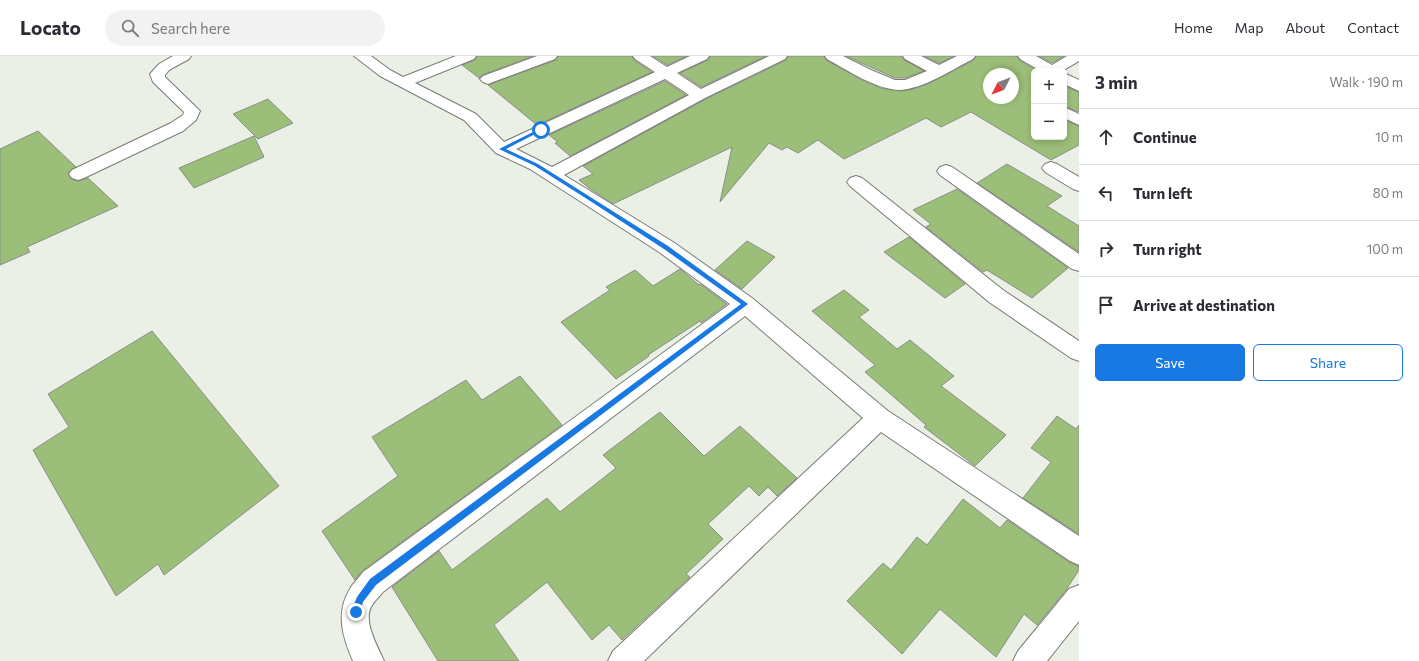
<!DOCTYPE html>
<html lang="en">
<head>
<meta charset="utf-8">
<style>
	body { margin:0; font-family:Commissioner,sans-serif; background:#f2f2f3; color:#2b2b33 }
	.controls { position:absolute; right:12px; top:12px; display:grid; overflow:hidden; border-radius:6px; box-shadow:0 2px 6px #0003 }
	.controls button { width:36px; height:36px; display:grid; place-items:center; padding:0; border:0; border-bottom:1px solid #e1e1e2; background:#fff; color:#2b2b33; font:20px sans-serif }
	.compass { position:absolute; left:983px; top:12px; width:36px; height:36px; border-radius:50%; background:#fff; box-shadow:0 2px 6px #0003; rotate:228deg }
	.stop { position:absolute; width:12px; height:12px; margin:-9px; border:3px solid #1879e2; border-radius:50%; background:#fff }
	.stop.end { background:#1879e2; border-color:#fff; box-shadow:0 1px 4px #0008 }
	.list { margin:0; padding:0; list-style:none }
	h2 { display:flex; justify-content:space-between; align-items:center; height:52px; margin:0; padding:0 16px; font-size:17px }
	h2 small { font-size:13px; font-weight:400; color:#7c7c81 }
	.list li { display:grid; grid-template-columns:26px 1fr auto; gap:12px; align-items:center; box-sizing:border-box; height:56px; padding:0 16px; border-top:1px solid #e1e1e2 }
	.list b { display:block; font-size:15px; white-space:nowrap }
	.list em { font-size:13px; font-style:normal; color:#7c7c81 }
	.actions { display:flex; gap:8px; padding:12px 16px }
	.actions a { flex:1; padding:9px 0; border:1px solid #1879e2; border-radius:6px; text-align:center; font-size:14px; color:#1879e2 }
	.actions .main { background:#1879e2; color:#fff }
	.icon { flex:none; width:22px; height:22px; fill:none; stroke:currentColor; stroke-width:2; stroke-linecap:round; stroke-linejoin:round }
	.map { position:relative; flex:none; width:1079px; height:605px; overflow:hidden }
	header { display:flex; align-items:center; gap:24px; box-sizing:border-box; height:56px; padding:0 20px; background:#fff; border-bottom:1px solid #e1e1e2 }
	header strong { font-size:19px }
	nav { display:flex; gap:22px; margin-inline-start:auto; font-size:14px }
	.search { width:280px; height:36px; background:#f2f2f3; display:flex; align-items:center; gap:10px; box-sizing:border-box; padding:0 14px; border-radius:22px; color:#7c7c81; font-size:15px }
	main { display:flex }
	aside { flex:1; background:#fff }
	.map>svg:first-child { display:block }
	.building { fill:#9bbe78; stroke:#8a8f86; fill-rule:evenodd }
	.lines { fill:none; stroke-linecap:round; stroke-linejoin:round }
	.minor-casing { stroke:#777b73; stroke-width:2 }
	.minor { fill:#fff; fill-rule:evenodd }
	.route { fill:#1879e2 }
</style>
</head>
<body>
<header>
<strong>Locato</strong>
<div class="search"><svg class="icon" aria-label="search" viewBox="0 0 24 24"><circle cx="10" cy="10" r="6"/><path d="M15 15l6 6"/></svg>Search here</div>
<nav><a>Home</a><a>Map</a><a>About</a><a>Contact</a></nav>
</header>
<main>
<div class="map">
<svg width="1079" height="605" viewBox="0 0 1079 605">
	<rect width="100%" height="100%" fill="#ebf0e7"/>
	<g class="building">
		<path d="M477 0H533L482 19 479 22 462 9 475 4Z"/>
		<path d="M558 0H632L634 4 652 16 537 69 488 29 556 4Z"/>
		<path d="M653 0H687L667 9Z"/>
		<path d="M710 0H766L701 31 680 17 708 4Z"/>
		<path d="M788 0H824L826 4 862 24 881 32 900 35 909 34 928 28 974 4 976 0H1017L1019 4 1038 15H1034V81H1064V64L1079 70V89L1051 104 971 56 941 71 926 62 844 103 818 84 798 97 787 91 782 94 769 87 720 146 732 91 613 148 589 132 579 124 593 118 583 110 706 43 786 4ZM989 18H1013V42H989Z"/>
		<path d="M846 0H902L904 4 924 15 905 22H895Z"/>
		<path d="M924 0H954L939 7Z"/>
		<path d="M1039 0H1064L1052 7Z"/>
		<path d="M665 25 686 39 570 100 555 87 558 86 549 79Z"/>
		<path d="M1064 30 1079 36V56L1064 50Z"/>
		<path d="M268 43 293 67 258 83 233 58Z"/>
		<path d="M38 75 76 111 68 117 71 123 78 125 88 122 118 150 27 191 30 196 0 209V93Z"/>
		<path d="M254 80 264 101 194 132 179 112Z"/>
		<path d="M1007 108 1062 140 1047 150 1079 170V196L977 127Z"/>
		<path d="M957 133 1068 212 1032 242 987 214 983 216 926 171 931 168 913 154Z"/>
		<path d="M909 181 965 228 945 242 884 196Z"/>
		<path d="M747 185 775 201 742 233 715 214Z"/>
		<path d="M680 213 699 229 700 228 727 248 701 267 700 265 648 299 649 300 616 323 561 266 610 234 606 231 635 214 653 230Z"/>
		<path d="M844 234 869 254 859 261 897 293 910 284 954 320 941 330 1006 379 975 410 924 371 926 369 865 316 875 309 812 255Z"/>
		<path d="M152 275 279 430 164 519 158 508 116 540 33 394 69 371 48 338Z"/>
		<path d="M520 320 562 369 362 515 355 524 322 475 398 420 372 381 466 324 482 344Z"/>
		<path d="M660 356 704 400 740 370 797 422 777 440 768 431 759 440 749 430 708 468 723 483 686 518 690 521 622 584 609 569 592 584 547 526 494 569 519 605H438L392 531 439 495 452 514 547 442 560 456 616 412 603 399Z"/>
		<path d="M1057 360 1076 373 1079 369V478L1023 442 1051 406 1031 392Z"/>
		<path d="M963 443 1000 472 1007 464 1069 506 1079 510V514L1066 534 1037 569 1024 558 996 601 940 553 902 598 847 545 883 507 891 514 917 481 927 489Z"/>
	</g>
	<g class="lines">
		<defs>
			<g id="minor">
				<path d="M173 0H191L189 3 169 14 165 19V21L200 55 196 64 183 75 84 122 78 124 72 122 69 118 72 114 171 67 183 59 184 56 153 26 150 18 159 8Z"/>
				<path d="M354 0H371L390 14 403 21 456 0H476L474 3 415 27 476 58 504 86 655 16 635 3 633 0H650L667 11 690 0H709L707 3 677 17 701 33 769 0H787L785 3 705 42 564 119 673 186 752 242 888 355 1079 480V509L1070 505 881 376 644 605H608L613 595 863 362 745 260 383 536C379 541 374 545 371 551 363 566 378 591 384 605H353C343 582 335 557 350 533 353 527 359 522 363 516L730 248 659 196 530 113 496 97 464 64 380 20ZM665 23 689 39 552 111 516 93Z"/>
				<path d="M537 0H557L555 3 493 26 488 28 483 26 480 23 483 20Z"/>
				<path d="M825 0H843L871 14 895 24H905L927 15 905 3 903 0H921L939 9 957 0H975L973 3C953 13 923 33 900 34 877 34 847 14 827 3Z"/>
				<path d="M1018 0H1036L1052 9 1067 0H1079V5L1062 15H1041L1020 3Z"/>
				<path d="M1064 17 1079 24V35L1064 28Z"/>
				<path d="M1064 51 1079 58V69L1064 62Z"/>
				<path d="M1051 106 1057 108 1079 121V135L1073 133 1045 116 1042 112 1045 108Z"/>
				<path d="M946 109 952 111 1079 198V215L1072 213 940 119 937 115 940 111Z"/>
				<path d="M856 120 862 122 1003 234 1079 285V305L1071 302 989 246 850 130 847 126 850 122Z"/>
				<path d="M1079 529V565L1047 605H1013L1018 595 1069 533Z"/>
			</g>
		</defs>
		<use href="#minor" class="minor-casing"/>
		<use href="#minor" class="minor"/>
	</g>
	<path class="route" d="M539 73 543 74 506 93 538 108 668 190 748 248 376 529 363 546 359 559 356 560 353 559 351 556 357 541 370 523 741 248 664 193 587 143 535 110 499 93Z"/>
</svg>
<div class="controls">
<button>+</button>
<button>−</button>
</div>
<svg class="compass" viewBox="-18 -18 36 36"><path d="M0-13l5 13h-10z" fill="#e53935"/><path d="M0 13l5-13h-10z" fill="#7c7c81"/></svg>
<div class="stop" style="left:541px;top:74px"></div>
<div class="stop end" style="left:356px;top:556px"></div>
</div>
<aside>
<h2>3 min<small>Walk · 190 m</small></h2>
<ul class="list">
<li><svg class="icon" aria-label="ahead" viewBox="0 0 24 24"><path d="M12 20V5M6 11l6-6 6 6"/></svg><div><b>Continue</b></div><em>10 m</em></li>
<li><svg class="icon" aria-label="left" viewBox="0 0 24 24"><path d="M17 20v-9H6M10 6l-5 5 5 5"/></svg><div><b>Turn left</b></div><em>80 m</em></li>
<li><svg class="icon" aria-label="right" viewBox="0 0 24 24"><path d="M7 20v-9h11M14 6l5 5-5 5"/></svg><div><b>Turn right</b></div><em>100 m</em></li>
<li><svg class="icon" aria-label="arrive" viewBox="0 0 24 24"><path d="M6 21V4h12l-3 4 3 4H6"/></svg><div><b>Arrive at destination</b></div></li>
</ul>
<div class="actions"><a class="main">Save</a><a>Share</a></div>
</aside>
</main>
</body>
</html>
